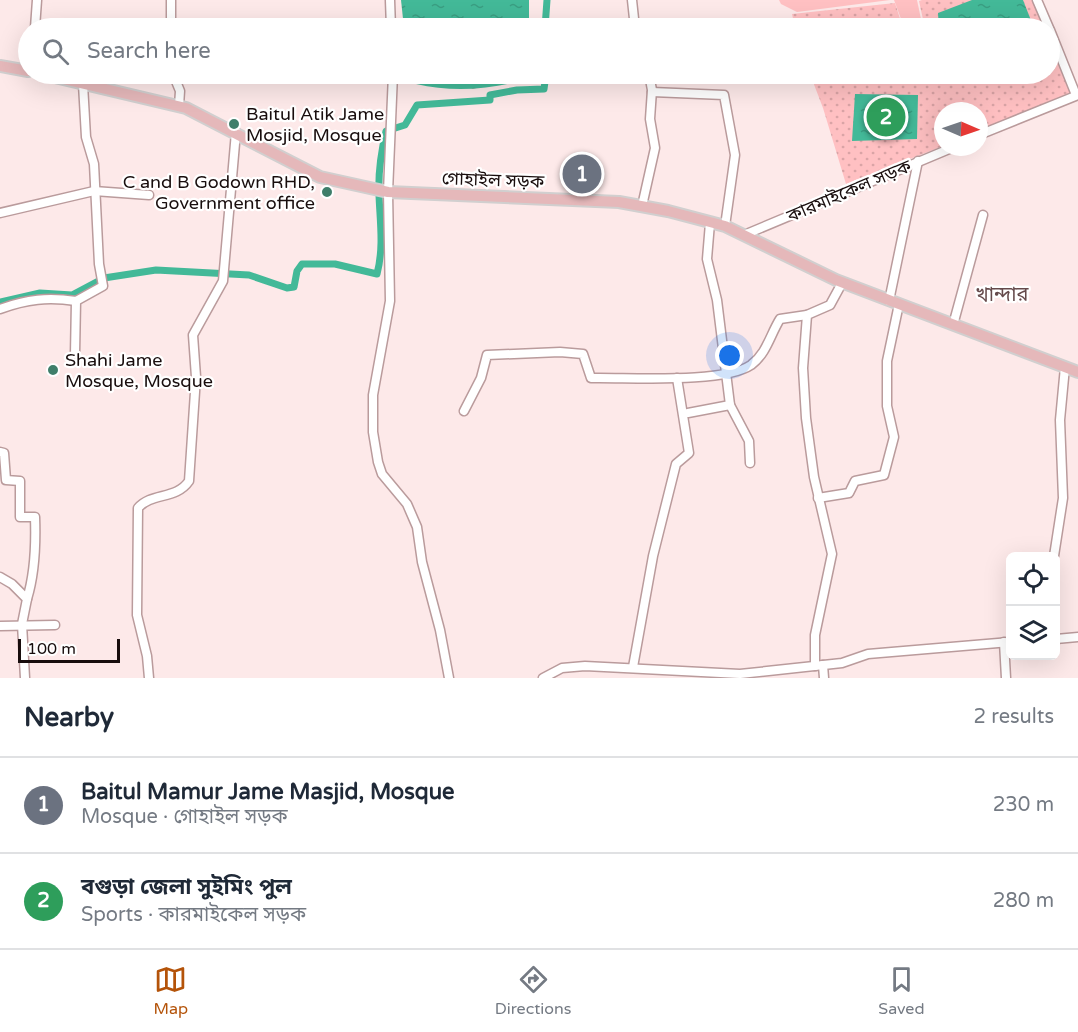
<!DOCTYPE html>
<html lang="en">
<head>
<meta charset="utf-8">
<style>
	body { margin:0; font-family:"Varela Round","Noto Sans Bengali",sans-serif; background:#f6f6f7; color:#1f2937 }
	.controls { position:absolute; right:18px; bottom:18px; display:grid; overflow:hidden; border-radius:9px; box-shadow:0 6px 24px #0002 }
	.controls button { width:54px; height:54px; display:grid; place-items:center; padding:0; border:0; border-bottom:2px solid #e0e1e3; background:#fff; color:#1f2937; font:30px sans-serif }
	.compass { position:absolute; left:934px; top:102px; width:54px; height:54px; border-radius:50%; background:#fff; box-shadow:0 6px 24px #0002; rotate:92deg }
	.scale { position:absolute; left:18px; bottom:15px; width:102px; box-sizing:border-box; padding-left:6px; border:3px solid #180d0d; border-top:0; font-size:16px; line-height:21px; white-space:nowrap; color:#180d0d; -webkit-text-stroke:4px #fff; paint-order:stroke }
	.you { position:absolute; left:730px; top:356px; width:21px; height:21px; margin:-15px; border:4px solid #fff; border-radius:50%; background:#1a73e8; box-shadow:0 0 0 9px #1a73e833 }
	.badge { display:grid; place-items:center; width:39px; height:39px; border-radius:50%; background:#b45309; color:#fff; font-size:20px; font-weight:700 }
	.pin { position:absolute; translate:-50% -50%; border:3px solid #fff; box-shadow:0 2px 6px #0006 }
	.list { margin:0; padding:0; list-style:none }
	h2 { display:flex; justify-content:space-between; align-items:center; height:78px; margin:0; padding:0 24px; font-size:26px }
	h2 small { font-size:20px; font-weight:400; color:#747a83 }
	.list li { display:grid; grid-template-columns:39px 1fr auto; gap:18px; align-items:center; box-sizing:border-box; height:96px; padding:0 24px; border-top:2px solid #e0e1e3 }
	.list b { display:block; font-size:22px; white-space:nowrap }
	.list p { margin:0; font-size:20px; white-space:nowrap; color:#747a83 }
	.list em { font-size:20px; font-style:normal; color:#747a83 }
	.icon { flex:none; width:33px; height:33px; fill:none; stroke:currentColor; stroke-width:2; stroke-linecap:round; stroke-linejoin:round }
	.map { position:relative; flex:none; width:1078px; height:678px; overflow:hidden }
	.search { position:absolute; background:#fff; box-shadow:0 6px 24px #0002; left:18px; right:18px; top:18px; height:66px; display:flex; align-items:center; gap:15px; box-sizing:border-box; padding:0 21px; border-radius:33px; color:#747a83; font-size:22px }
	.sheet { height:270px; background:#fff }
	nav { display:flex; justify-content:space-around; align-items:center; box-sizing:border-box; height:84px; border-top:2px solid #e0e1e3; background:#fff; font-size:16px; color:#747a83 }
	nav a { display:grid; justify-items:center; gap:3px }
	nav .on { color:#b45309 }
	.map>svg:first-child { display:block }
	.green { fill:#ffc0c2 }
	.park { fill:url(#park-dots) }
	.water { fill:url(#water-ripples) }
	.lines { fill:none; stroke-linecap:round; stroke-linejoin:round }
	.canal { stroke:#43b998; stroke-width:7 }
	.minor-casing { stroke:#ba9b9c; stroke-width:11 }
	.major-casing { stroke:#d1cfcf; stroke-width:14 }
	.minor { stroke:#fff; stroke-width:8 }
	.major { stroke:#e5b8ba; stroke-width:10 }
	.poi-dot { fill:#3f7e6a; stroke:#fff; stroke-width:2 }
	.labels { text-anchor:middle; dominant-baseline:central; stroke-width:4.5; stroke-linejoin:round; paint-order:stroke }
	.poi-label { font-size:18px; fill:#180d0d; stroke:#fff; text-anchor:start }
	.street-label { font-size:18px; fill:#180d0d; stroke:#fff }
	.neighbourhood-label { font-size:20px; fill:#654a4b; stroke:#fff }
</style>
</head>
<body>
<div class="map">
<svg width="1078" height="678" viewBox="0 0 1078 678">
	<defs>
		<pattern id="park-dots" width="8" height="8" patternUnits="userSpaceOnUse" patternTransform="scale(1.5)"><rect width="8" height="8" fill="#ffc0c2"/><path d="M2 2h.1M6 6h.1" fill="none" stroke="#daa4a6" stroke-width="1.8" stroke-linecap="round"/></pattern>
		<pattern id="water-ripples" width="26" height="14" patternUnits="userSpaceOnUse" patternTransform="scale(1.5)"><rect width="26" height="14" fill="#43b998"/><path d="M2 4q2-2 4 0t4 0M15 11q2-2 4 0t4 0" fill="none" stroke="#3a9e82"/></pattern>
	</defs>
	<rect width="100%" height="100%" fill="#fde9e9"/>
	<g class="green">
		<path d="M779 0H890L797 12 781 4Z"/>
		<path d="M894 0H917L922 24 904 27Z"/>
	</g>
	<g class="park">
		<path d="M922 0H1032L1044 28H795L792 14 895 3 903 28 924 24 919 1Z"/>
		<path d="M1050 40 1072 93 979 131V111H943V146L846 184 823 108 810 74H1050Z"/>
	</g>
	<g class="water">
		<path d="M401 0H529V28H404Z"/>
		<path d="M972 0H1023L1034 28H939L938 13Z"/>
		<path d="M413 74H525L520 81C487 90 450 92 416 84Z"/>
		<path d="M855 94 918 95 917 139 852 141Z"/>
	</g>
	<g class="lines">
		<g class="canal">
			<path d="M545 28 547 0"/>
			<path d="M0 302 40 293 72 295 104 278 156 270 249 275 287 288 294 287 297 271 302 264H335L377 274C384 247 380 222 379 195 378 173 381 152 386 131L405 125 417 105 490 100V95L517 90 544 89 546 74"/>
		</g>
		<defs>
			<g id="minor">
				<path d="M171 0V28"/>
				<path d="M390 0 391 28"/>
				<path d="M632 0 635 28"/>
				<path d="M1037 0 1049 28"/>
				<path d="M35 28 37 0"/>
				<path d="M1050 30 1076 95"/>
				<path d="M173 74 180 91 179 106"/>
				<path d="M393 74 388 192 390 301 373 395V432L378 462 382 474 407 504 417 527 422 562 440 630 449 678"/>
				<path d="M652 92 724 95 735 155 725 226"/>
				<path d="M979 135 1078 95"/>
				<path d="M642 206 655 148 650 119 652 90 649 74"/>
				<path d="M0 213 94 191 149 195"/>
				<path d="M710 223 707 259 717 300 730 405 749 441 750 463"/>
				<path d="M744 235 954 147"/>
				<path d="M889 301 918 161"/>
				<path d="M0 309C27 299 48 297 76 301"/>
				<path d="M953 325 983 215"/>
				<path d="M75 354 76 301 103 286 99 264 94 164 86 137 83 84"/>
				<path d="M464 411 481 378 487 355 560 352 583 354 591 378C627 377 723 384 751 365 767 353 770 335 780 319L807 315"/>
				<path d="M688 413 730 405"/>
				<path d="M0 452 4 453 6 480 20 481V517H35C36 544 35 573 27 599"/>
				<path d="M818 498 849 493 855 481 884 475 894 437 887 406V361L899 304"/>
				<path d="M1054 556 1063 498 1060 420 1065 367"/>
				<path d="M0 577 12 584 27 599 22 624 25 678"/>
				<path d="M0 626 55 625"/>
				<path d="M1056 639 1078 637"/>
				<path d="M1004 642 1006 678"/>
				<path d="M823 665 824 678"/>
				<path d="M815 666V635L832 554 814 477 806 418 803 368 807 315 830 305 842 283"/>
				<path d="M633 667 653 556 676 464 689 453 677 378"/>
				<path d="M149 678 147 656 137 615 138 508C152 492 176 500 189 481L196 377 193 335 223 281 236 132"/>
				<path d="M543 678 562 668 585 666 740 674 842 663 868 654 1010 642"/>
			</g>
			<g id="major">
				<path d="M0 66 28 71"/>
				<path d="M42 74 186 108 320 177 388 192 619 202 668 211 725 226 836 280 1078 372"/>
			</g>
		</defs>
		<use href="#minor" class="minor-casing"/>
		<use href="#major" class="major-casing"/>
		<use href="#minor" class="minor"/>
		<use href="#major" class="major"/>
	</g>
	<g class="poi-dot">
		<circle cx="234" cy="124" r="6"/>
		<circle cx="327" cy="192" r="6"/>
		<circle cx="53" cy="370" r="6"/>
	</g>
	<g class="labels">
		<g class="poi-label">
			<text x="246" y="114">Baitul Atik Jame<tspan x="246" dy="21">Mosjid, Mosque</tspan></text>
			<text x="315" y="182" text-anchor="end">C and B Godown RHD,<tspan x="315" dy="21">Government office</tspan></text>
			<text x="65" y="360">Shahi Jame<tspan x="65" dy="21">Mosque, Mosque</tspan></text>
		</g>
		<g class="street-label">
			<text transform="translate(493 180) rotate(2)">গোহাইল সড়ক</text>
			<text transform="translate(849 191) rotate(-23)">কারমাইকেল সড়ক</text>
		</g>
		<g class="neighbourhood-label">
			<text x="1002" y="295">খান্দার</text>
		</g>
	</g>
</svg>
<div class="controls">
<button><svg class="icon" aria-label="locate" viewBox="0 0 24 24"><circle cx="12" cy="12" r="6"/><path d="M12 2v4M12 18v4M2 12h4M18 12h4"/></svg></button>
<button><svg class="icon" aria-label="layers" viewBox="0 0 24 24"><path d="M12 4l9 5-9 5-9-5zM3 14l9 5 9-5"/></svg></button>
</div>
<svg class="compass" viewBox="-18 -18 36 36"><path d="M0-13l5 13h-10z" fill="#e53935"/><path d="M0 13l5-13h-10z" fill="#747a83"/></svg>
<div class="scale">100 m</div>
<div class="you"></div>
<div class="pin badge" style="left:582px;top:174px;background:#6b7280">1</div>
<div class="pin badge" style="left:886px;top:117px;background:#2e9e5b">2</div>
<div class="search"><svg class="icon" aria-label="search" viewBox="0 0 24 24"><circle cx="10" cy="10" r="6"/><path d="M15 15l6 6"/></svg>Search here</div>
</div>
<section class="sheet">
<h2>Nearby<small>2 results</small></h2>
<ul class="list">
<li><span class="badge" style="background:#6b7280">1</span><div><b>Baitul Mamur Jame Masjid, Mosque</b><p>Mosque · গোহাইল সড়ক</p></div><em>230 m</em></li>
<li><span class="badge" style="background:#2e9e5b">2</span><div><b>বগুড়া জেলা সুইমিং পুল</b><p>Sports · কারমাইকেল সড়ক</p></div><em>280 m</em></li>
</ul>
</section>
<nav>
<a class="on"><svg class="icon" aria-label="map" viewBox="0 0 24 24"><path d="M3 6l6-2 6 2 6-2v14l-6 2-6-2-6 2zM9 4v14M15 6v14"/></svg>Map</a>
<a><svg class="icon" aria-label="directions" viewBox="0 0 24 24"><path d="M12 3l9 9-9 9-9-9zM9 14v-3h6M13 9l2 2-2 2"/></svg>Directions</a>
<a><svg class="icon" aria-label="saved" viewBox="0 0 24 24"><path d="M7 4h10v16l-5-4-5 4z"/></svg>Saved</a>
</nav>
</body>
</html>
